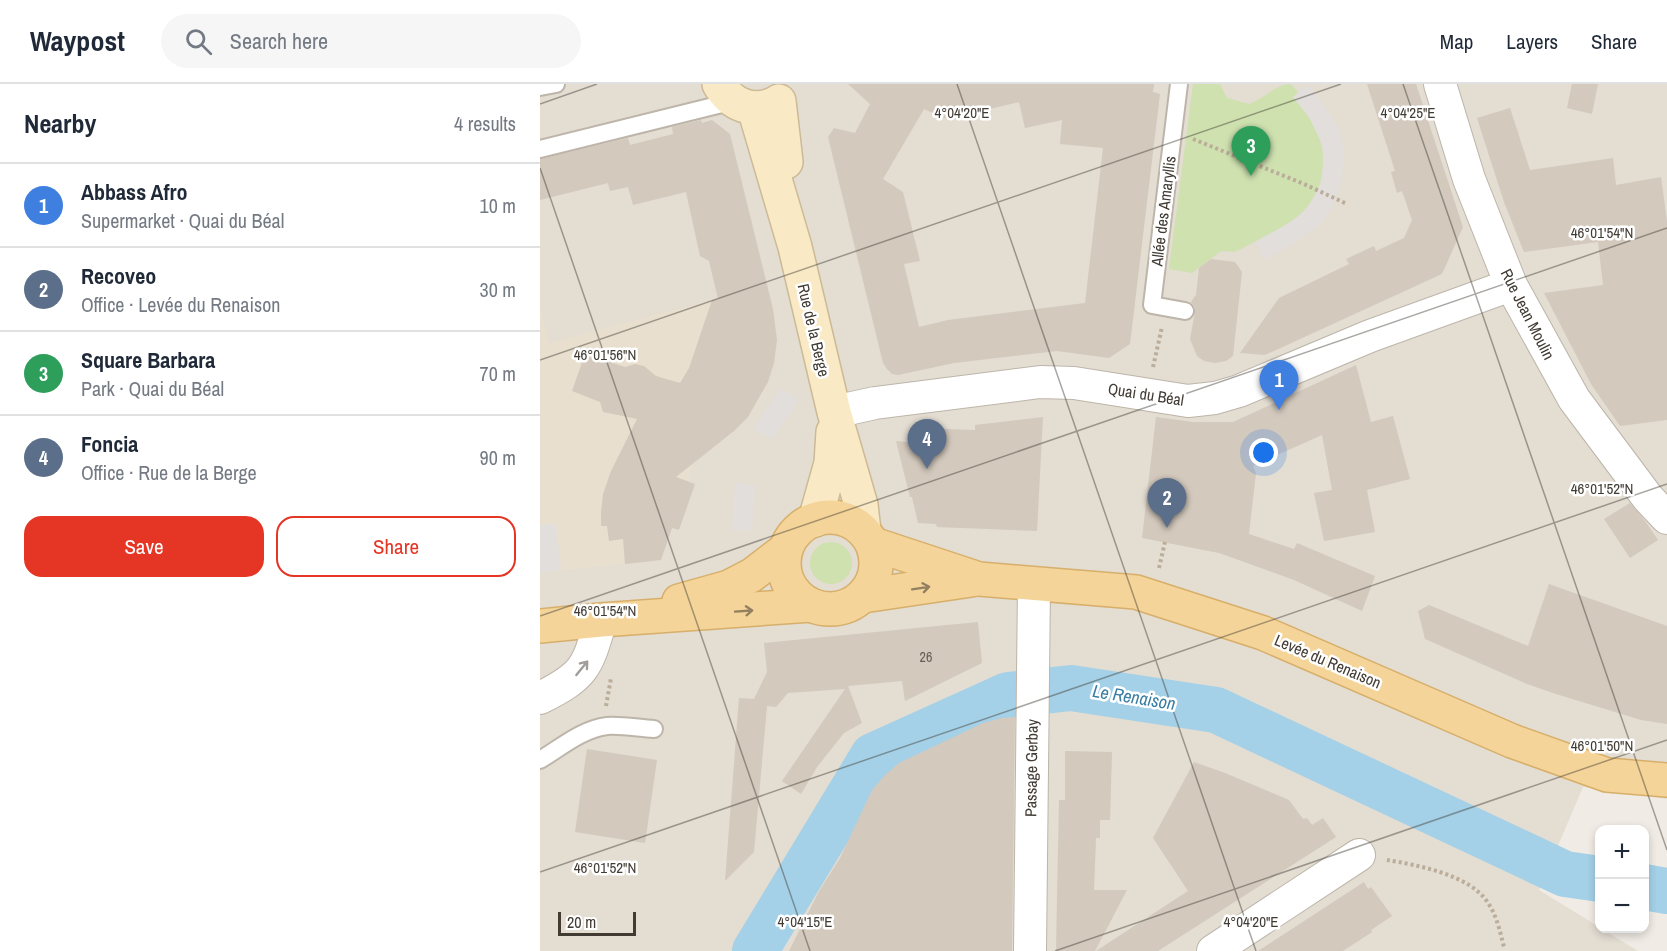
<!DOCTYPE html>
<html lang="en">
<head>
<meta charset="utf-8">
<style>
	body { margin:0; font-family:"Archivo Narrow",sans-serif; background:#f6f6f7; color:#1f2937 }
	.controls { position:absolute; right:18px; bottom:18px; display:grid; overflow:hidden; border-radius:12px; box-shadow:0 3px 9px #0003 }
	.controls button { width:54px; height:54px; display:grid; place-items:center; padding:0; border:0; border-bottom:2px solid #e0e1e3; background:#fff; color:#1f2937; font:30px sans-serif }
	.scale { position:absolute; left:18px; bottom:15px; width:78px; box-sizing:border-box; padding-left:6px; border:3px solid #413b34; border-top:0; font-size:16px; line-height:21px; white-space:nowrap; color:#413b34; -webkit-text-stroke:4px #fff; paint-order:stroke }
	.you { position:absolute; left:724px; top:369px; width:21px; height:21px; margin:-15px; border:4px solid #fff; border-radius:50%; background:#1a73e8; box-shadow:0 0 0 9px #1a73e833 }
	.badge { display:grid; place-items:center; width:39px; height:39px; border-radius:50%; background:#e53525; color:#fff; font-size:20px; font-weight:700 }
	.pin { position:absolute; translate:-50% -50px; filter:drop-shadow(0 2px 3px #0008) }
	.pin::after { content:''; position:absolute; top:32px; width:21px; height:18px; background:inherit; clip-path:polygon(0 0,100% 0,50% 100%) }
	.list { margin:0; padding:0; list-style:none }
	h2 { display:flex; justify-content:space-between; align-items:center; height:78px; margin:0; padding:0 24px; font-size:26px }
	h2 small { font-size:20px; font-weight:400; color:#747a83 }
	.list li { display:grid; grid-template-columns:39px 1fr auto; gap:18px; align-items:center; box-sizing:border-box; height:84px; padding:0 24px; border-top:2px solid #e0e1e3 }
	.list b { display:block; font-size:22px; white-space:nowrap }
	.list p { margin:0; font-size:20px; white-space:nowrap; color:#747a83 }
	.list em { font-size:20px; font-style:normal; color:#747a83 }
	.actions { display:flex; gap:12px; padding:18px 24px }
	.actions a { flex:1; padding:14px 0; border:2px solid #e53525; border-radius:18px; text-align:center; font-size:21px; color:#e53525 }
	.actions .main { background:#e53525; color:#fff }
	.icon { flex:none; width:33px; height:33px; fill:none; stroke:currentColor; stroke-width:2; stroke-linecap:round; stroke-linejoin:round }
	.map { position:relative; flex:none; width:1127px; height:867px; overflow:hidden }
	header { display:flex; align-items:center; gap:36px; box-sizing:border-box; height:84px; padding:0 30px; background:#fff; border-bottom:2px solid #e0e1e3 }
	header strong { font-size:28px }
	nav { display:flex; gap:33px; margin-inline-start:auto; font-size:21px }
	.search { width:420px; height:54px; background:#f6f6f7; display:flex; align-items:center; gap:15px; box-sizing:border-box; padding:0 21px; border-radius:33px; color:#747a83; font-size:22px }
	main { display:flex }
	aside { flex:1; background:#fff }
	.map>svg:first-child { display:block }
	.residential { fill:#e3ddd2 }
	.education { fill:#e8dfcf }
	.green { fill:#cee1af }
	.parking { fill:#e1dedc }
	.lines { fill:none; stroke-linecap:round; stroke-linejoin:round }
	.river { stroke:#a4d1e8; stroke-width:46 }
	.building { fill:#d3c9bd; fill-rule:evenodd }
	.lane-casing { stroke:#bdb5aa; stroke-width:20 }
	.street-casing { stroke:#bdb5aa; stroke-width:34 }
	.secondary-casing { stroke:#ccba97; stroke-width:36 }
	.primary-casing { stroke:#d7af6a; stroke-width:36 }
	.path { stroke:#bbad9a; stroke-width:4; stroke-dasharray:3 3; stroke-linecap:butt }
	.lane { stroke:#fff; stroke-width:16 }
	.street { stroke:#fff; stroke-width:32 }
	.secondary { stroke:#f9e9c5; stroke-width:33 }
	.primary { stroke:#f4d498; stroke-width:33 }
	.oneway { stroke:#928061 }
	.oneway2 { stroke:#a09d9a }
	.ticks { fill:none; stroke:#413b34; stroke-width:1.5; stroke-opacity:0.45 }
	.labels { text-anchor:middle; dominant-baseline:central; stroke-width:5; stroke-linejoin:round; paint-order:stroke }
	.number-label { font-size:14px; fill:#665e56 }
	.street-label { font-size:16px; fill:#413b34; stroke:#fff }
	.water-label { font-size:18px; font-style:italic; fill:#387da2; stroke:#fff }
	.ticks-label { font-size:15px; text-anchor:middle; fill:#413b34; stroke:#fff; stroke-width:5; stroke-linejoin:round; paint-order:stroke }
</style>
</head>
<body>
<header>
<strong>Waypost</strong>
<div class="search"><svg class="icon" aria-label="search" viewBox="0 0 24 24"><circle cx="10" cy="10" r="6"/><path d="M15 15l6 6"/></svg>Search here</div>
<nav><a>Map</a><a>Layers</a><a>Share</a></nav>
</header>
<main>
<aside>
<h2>Nearby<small>4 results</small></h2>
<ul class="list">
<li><span class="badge" style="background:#3f7fe0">1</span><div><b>Abbass Afro</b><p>Supermarket · Quai du Béal</p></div><em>10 m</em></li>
<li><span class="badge" style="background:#5c6f8a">2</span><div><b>Recoveo</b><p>Office · Levée du Renaison</p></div><em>30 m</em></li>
<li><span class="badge" style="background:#2e9e5b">3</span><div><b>Square Barbara</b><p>Park · Quai du Béal</p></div><em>70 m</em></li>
<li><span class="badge" style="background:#5c6f8a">4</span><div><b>Foncia</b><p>Office · Rue de la Berge</p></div><em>90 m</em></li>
</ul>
<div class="actions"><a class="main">Save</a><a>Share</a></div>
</aside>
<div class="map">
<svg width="1127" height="867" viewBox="0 0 1127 867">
	<rect width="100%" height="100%" fill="#f0ebe4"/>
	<path class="residential" d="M0 0H1127V715L1043 703 999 806 1098 867H0Z"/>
	<path class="education" d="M227 204 228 224 233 222 236 255 234 279 229 295 225 293 222 300 227 302 219 317 210 331 206 327 202 333 205 336 194 347 181 358 177 351 176 365 160 360 147 397 155 400 139 446 132 444 121 476 0 489V221L9 259 172 216Z"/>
	<g class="green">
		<path d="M653 0H680L687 14 709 20C723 15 736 0 751 0L758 8 753 13C762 24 772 35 777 48 791 81 781 118 750 138 735 148 717 156 701 165L694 168 681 167 652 189 629 185Z"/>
		<circle cx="291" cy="479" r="21"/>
	</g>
	<g class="parking">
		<path d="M768 1 784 21 800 48 804 67 802 94 792 125 778 142 756 158 725 176 715 158 751 138 763 128 770 120 781 100 784 70 782 60 769 33 753 13Z"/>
		<path d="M241 304 259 316 233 355 213 346Z"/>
		<path d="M195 398 215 402 212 446H192Z"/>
		<path d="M16 440 21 486 0 489V441Z"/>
	</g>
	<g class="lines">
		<g class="river">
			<path d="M1104 803 1127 807"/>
			<path d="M215 867 333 672 468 611 531 604 676 626 1025 790 1060 795"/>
		</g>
	</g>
	<g class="building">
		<path d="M308 0H614L613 8 620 10 590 260 569 274 517 267 414 279 358 291 352 290 347 285 343 279 288 53 294 44 315 49 330 20ZM479 18 485 44 522 36 520 60 563 64 545 219 408 236 379 243 364 180 380 177 363 108 343 95 384 25 407 35Z"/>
		<path d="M827 0H876L923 143 902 190 725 271 700 269 739 214 809 180 806 175 834 162 836 167 864 154 872 136 862 107 857 109 851 88 855 87Z"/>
		<path d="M1032 0H1058L1052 30 1027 24Z"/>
		<path d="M970 24 990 86 1073 74 1076 101 1121 93 1127 137V336L1080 342 1051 300 1004 209 1063 201 1058 158 984 168 964 118 937 34Z"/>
		<path d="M161 36 162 39 172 36 190 50 233 225 237 256 234 279 228 298 208 333 194 347 136 393 155 400 139 446 132 444 121 476 85 480 83 455 69 457 67 442H61V428L63 410 71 387 97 335 63 328 60 318 32 307 45 270 85 283 95 280 104 282 116 292 140 299 149 284 172 216 178 215 169 177 160 172 146 108 93 121 88 103 70 107 68 99 0 116V75L88 54 90 61 133 50 132 43Z"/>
		<path d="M671 175 695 178 702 188 693 272 686 277 675 279 664 277 657 272 650 255 655 228V223L651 218 656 211 659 184Z"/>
		<path d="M816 281 831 338 853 332 870 395 827 406 835 448 784 457 774 409 792 406 782 351 713 382 716 389 709 450 754 465 757 459 835 492 822 527 754 496 679 469 602 454 616 333 653 338H693Z"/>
		<path d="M503 333 497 447 397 443 396 440 378 439 372 413H370L356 357 378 359 379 344 435 346V341Z"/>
		<path d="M1090 419 1105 437 1118 456 1090 474 1064 435Z"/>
		<path d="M1009 500 1127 542V640L1101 636 1016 610 987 600 885 555 878 527 889 521 988 562Z"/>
		<path d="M438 538 442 579 365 617 362 597 308 602 322 639 304 649 277 683 261 710 242 697 305 605 248 609 236 623 227 622 214 768 185 797 199 614 214 615 227 588 224 559Z"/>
		<path d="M475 633 472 867H249L278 809 300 774 332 706 345 691 359 679 443 639 462 634Z"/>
		<path d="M47 665 117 676 105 759 35 748Z"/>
		<path d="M525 667 572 668 570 736H560V754H556L554 806H587L555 867H516L519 716H525Z"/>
		<path d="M654 678 685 689 749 716 763 735 767 734 772 741 783 734 796 753 618 867H556L648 807 613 754Z"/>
		<path d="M824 798 828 805 831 803 852 832 831 846 832 848 803 867H718Z"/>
	</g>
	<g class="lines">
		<defs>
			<g id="lane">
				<path d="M639 0 612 221 645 227"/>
				<path d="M0 3 16 0"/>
				<path d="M0 65 194 17"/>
				<path d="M0 676C20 664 42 645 67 642 82 641 98 644 114 645"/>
			</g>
			<g id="street">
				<path d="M900 0 929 95 971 201 1034 315 1108 414 1127 434"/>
				<path d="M294 328 335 319 500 298 534 299 648 317 675 314 699 307 830 252 971 201"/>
				<path d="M0 614C46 591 47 583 61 536"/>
				<path d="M490 867 494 501"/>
				<path d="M673 867 819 771"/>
			</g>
			<g id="secondary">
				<path d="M179 0C191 21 213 30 236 19"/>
				<path d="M239 17 246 78"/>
				<path d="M214 24 255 163 294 328 321 421 324 447"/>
				<path d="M275 436 291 379 293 348"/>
			</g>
			<g id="primary">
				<circle cx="290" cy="479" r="46"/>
				<path d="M333 460 439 495 596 508 723 549 972 657 1067 691 1127 696"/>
				<path d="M323 512 431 496"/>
				<path d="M139 517 189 503 212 491 246 465"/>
				<path d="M0 542 61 536 271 521"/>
			</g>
		</defs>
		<use href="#lane" class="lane-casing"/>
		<use href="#street" class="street-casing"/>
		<use href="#secondary" class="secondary-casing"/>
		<use href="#primary" class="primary-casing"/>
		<g class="path">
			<path d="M653 55 764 100 807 120"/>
			<path d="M613 283 622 243"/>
			<path d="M619 484 625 458"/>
			<path d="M66 622 71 594"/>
			<path d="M847 776C877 781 931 791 948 819 957 832 960 848 964 863"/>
		</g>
		<use href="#lane" class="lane"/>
		<use href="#street" class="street"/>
		<use href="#secondary" class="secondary"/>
		<use href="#primary" class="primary"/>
	</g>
	<defs><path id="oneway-shaft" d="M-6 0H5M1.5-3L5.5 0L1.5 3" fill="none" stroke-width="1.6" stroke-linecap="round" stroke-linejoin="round" transform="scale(1.5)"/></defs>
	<g class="oneway">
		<use href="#oneway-shaft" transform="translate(381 504) rotate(-9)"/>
		<use href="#oneway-shaft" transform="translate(204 527) rotate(-4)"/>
	</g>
	<use class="oneway2" href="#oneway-shaft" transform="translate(42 584) rotate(-51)"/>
	<path class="ticks" d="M417 0 716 867M863 0 1127 766M0 20 57 0M0 84 270 867M0 276 801 0M0 532 1127 144M0 788 1127 400M515 867 1127 656"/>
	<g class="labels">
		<g class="number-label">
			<text x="386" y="573">26</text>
		</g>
		<g class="street-label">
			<text transform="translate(623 127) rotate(-83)">Allée des Amaryllis</text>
			<text transform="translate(988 230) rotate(63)">Rue Jean Moulin</text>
			<text transform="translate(274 246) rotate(77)">Rue de la Berge</text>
			<text transform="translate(606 310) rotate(9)">Quai du Béal</text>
			<text transform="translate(788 577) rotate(23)">Levée du Renaison</text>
			<text transform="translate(491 684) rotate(-89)">Passage Gerbay</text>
		</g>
		<g class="water-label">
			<text transform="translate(594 613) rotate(9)">Le Renaison</text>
		</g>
	</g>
	<g class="ticks-label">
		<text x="422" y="34">4°04'20"E</text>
		<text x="868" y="34">4°04'25"E</text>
		<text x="1062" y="154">46°01'54"N</text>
		<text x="65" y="276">46°01'56"N</text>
		<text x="1062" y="410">46°01'52"N</text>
		<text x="65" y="532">46°01'54"N</text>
		<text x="1062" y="667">46°01'50"N</text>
		<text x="65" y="789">46°01'52"N</text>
		<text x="265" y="843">4°04'15"E</text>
		<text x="711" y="843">4°04'20"E</text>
	</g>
</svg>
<div class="controls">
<button>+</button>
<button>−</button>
</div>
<div class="scale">20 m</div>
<div class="you"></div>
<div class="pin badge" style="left:739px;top:326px;background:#3f7fe0">1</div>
<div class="pin badge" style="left:627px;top:444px;background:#5c6f8a">2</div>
<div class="pin badge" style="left:711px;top:92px;background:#2e9e5b">3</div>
<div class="pin badge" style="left:387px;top:385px;background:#5c6f8a">4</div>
</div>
</main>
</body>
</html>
